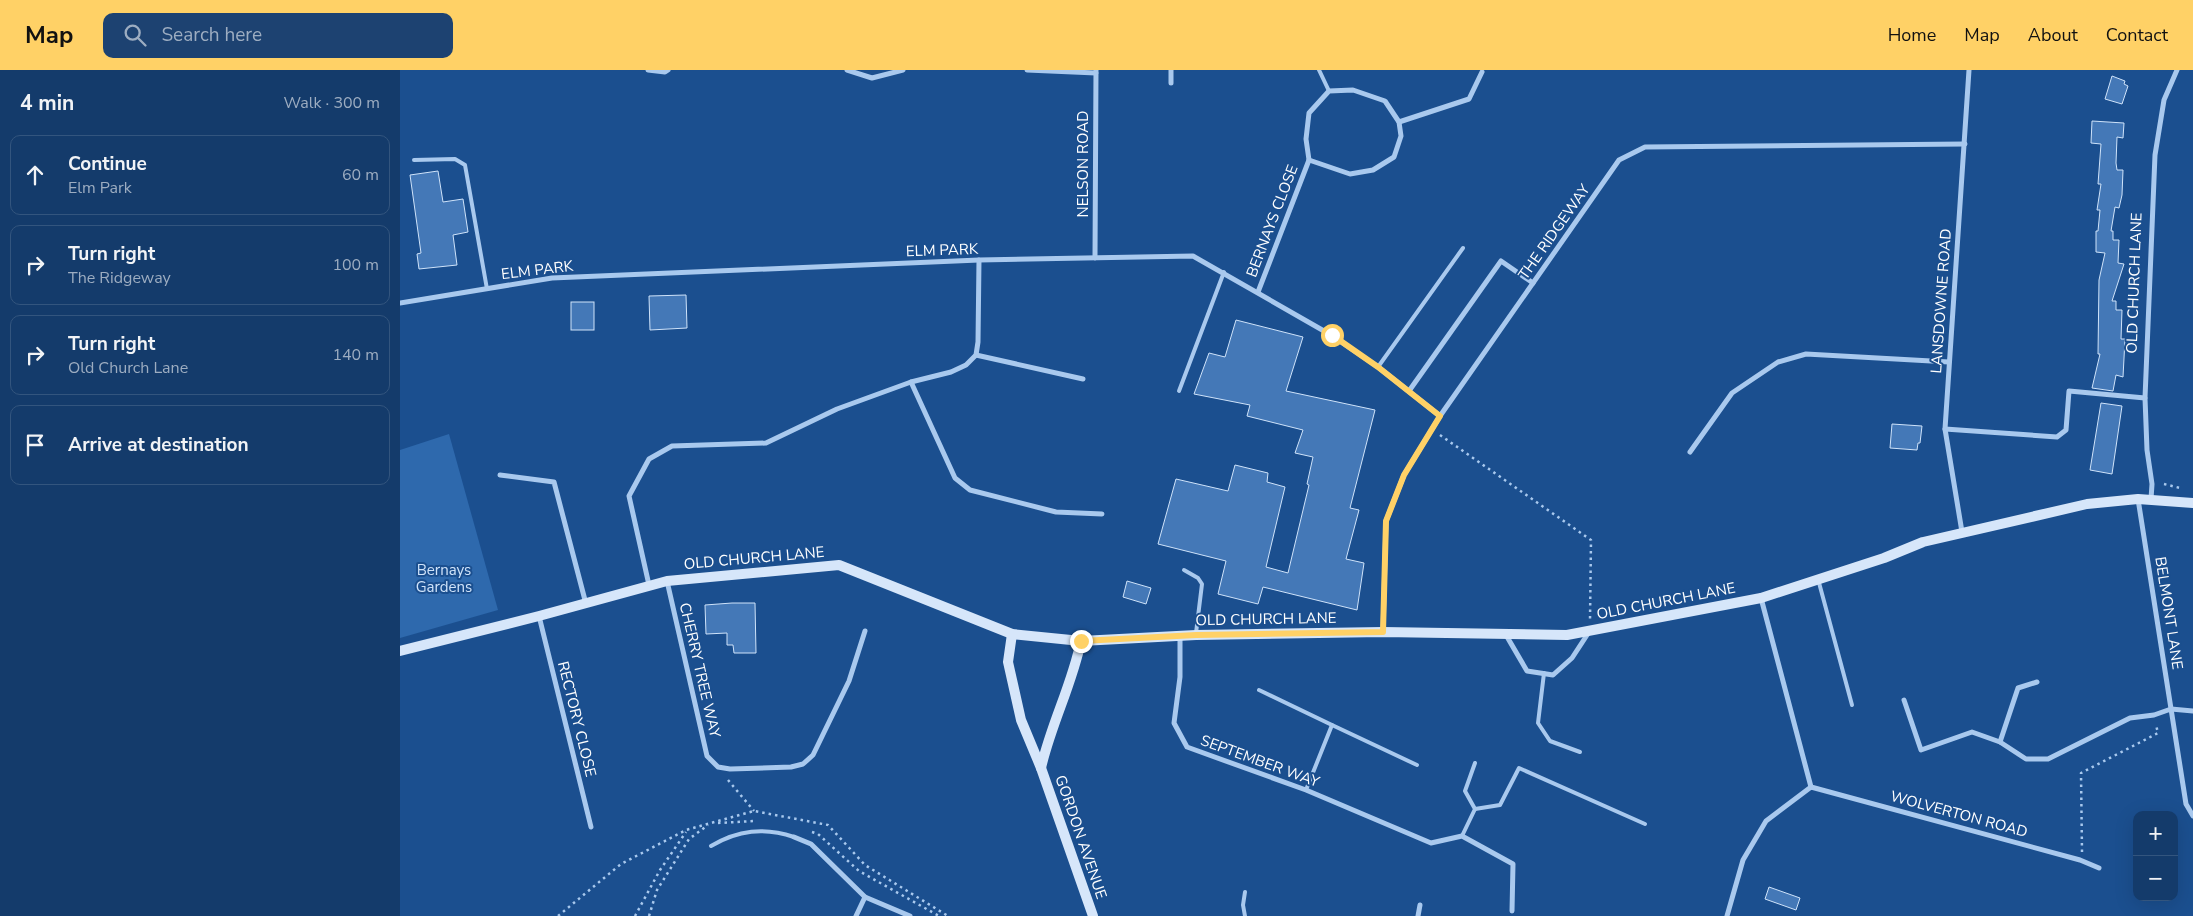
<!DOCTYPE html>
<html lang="en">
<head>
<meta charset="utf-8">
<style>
	body { margin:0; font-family:"Nunito Sans",sans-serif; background:#1d4271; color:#f1f3f6 }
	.controls { position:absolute; right:15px; bottom:15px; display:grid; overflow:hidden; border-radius:10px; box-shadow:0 5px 20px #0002 }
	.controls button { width:45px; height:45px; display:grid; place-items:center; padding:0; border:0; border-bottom:1px solid #33557e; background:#143b6b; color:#f1f3f6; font:25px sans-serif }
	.stop { position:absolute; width:15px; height:15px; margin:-11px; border:4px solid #ffd166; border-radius:50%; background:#fff }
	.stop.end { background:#ffd166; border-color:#fff; box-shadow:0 1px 5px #0008 }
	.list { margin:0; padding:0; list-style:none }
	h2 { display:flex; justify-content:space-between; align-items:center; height:65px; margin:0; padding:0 20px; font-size:21px }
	h2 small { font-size:16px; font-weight:400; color:#9dadc1 }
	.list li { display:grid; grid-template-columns:32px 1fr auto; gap:15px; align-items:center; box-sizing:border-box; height:80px; margin:0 10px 10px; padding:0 10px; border:1px solid #33557e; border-radius:10px }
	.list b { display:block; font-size:19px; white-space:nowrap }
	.list p { margin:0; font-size:16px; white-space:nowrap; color:#9dadc1 }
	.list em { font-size:16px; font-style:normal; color:#9dadc1 }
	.icon { flex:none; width:28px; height:28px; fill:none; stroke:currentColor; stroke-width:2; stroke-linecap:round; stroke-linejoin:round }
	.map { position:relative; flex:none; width:1793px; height:846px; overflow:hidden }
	header { display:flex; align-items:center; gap:30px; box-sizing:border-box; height:70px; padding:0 25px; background:#ffd166; color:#111 }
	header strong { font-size:24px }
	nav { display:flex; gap:28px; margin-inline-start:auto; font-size:18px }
	.search { width:350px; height:45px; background:#1d4271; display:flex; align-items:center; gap:12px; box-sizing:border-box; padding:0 18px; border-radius:10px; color:#9dadc1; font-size:19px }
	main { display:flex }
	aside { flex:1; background:#143b6b }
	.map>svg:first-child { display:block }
	.green { fill:#2e69ad }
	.building { fill:#4478b7; stroke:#cfe3fa }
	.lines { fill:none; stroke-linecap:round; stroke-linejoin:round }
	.path { stroke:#a9c9ee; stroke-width:2.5; stroke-dasharray:2.5 4; stroke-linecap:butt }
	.lane { stroke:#a9c9ee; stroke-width:4 }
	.street { stroke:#a9c9ee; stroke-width:5 }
	.secondary { stroke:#d6e6fa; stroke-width:10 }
	.route { stroke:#ffd166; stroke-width:6 }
	.labels { text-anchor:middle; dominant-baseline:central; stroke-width:4; stroke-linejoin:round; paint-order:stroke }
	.street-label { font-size:15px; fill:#fff; stroke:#1b4f8f }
	.park-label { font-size:15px; fill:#cfe3fa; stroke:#1b4f8f }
</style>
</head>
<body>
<header>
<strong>Map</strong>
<div class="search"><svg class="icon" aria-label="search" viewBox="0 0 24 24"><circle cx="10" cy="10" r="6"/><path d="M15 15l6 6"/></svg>Search here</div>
<nav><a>Home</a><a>Map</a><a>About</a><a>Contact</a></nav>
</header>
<main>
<aside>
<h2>4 min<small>Walk · 300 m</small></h2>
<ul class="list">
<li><svg class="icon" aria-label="ahead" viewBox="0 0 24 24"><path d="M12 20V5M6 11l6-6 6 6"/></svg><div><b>Continue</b><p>Elm Park</p></div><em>60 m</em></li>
<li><svg class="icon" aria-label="right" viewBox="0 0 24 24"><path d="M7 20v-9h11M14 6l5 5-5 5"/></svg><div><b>Turn right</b><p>The Ridgeway</p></div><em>100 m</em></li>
<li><svg class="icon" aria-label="right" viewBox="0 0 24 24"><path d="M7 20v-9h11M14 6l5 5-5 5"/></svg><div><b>Turn right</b><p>Old Church Lane</p></div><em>140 m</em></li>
<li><svg class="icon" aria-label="arrive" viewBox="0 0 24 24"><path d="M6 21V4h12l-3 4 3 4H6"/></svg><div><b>Arrive at destination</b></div></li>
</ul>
</aside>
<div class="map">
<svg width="1793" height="846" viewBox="0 0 1793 846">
	<rect width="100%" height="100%" fill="#1b4f8f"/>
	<path class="green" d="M49 364 98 540 0 568V380Z"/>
	<g class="building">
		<path d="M1712 6 1725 11 1724 14 1728 16 1722 34 1705 29Z"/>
		<path d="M1692 51 1724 53 1723 68 1717 67 1716 93 1717 100H1723L1722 125 1719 138 1715 137 1711 161H1713V170H1719L1718 193 1724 194 1712 231H1716V240H1722L1721 269H1725L1723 307 1716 305 1713 321 1692 318 1700 284H1698L1699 210 1705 183 1696 182V161H1698L1700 140H1697L1701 114H1698L1701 74 1691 73Z"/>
		<path d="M38 101 43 132 63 129 68 162 53 165 57 195 19 199 17 184 21 183 10 105Z"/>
		<path d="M286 225 287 258 250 260 249 226Z"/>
		<rect x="171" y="232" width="23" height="28"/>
		<path d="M836 250 903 267 886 321 975 340 950 438 959 440 946 489 964 493 957 540 863 517 858 534 818 524 826 491 758 474 776 409 828 421 835 395 868 403 867 412 885 417 866 497 888 503 909 415 907 414 913 387 895 383 903 360 847 346 850 335 794 324 809 283 825 287Z"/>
		<path d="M1701 333 1722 336 1712 404 1690 400Z"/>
		<path d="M1492 354 1522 356 1520 373H1518L1517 380 1490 378Z"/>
		<path d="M727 511 751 518 746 534 723 527Z"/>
		<path d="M332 533H355L356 583H334L333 575H327V563L306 564 305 535Z"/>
		<path d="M1369 817 1400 828 1396 840 1365 829Z"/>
	</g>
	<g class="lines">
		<g class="path">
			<path d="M1040 365 1191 470 1190 550"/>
			<path d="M1764 414 1780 418"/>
			<path d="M328 710 354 741"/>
			<path d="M318 753 355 751"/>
			<path d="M412 762 418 764 459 801 539 846"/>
			<path d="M1682 782 1681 703 1758 663 1756 655"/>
			<path d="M158 846 221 794 286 760 354 741 428 755 465 795 548 846"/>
			<path d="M235 846 260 800 286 762"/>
			<path d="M249 846 257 820 289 769 308 755"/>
		</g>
		<g class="lane">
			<path d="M919 0 929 21"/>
			<path d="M14 90 55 89 65 95 87 219"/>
			<path d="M978 297 1063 178"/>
			<path d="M779 321 824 202"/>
			<path d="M784 500 798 508 802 514 796 563"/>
			<path d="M1418 509 1452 635"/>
			<path d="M1144 603 1138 653 1150 671 1180 682"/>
			<path d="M859 620 932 655"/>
			<path d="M906 720 932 655 1017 695"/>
			<path d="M1075 739 1100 735 1119 698 1245 754"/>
			<path d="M1062 766 1075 739 1065 721 1075 693"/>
			<path d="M311 776C338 760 364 757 394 767"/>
			<path d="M845 846 843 835 845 822"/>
		</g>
		<g class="street">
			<path d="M248 0 265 2 268 0"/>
			<path d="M447 0 472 8 503 0"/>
			<path d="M627 0 696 3"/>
			<path d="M771 13V0"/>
			<path d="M953 20 985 31 999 52 1001 66 994 87 973 100 950 104 909 90 906 69 909 43 929 21Z"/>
			<path d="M999 52 1069 29 1082 2"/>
			<path d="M695 188 696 0"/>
			<path d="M858 222 909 90"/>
			<path d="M0 233 152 208 579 190 793 186 931 265 978 297 1040 346"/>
			<path d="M576 285 683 309"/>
			<path d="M511 312 555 408 570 420 656 442 702 444"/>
			<path d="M1009 321 1101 191 1133 213"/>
			<path d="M1545 359 1657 367 1666 360 1669 321 1745 328"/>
			<path d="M1290 382 1332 323 1378 292 1406 284 1549 292"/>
			<path d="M100 405 154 412 186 534"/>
			<path d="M1738 429 1786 734 1793 746"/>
			<path d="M1751 429 1752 414 1747 380 1745 328 1755 85 1764 30 1777 0"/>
			<path d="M1562 462 1545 359 1569 0"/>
			<path d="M267 511 307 686 318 697 330 699 391 697 403 694 413 685 449 611 465 561"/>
			<path d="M249 515 229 426 249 389 272 376 366 373 437 339 511 312 551 302 566 295 576 285 578 272 579 190"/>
			<path d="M1361 528 1411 717"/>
			<path d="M139 546 191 757"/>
			<path d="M983 562 986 451 1004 405 1040 346 1219 90 1245 77 1565 74"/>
			<path d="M1106 565 1127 601 1153 605 1172 588 1189 562"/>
			<path d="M780 566V607L774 653 787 677 906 720 1031 773 1062 766 1113 794 1112 841"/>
			<path d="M1504 630 1521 680 1572 662 1600 672 1626 689H1648L1730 648 1754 645 1771 639 1793 641"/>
			<path d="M1600 672 1618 618 1637 612"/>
			<path d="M1411 717 1680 790 1699 798"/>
			<path d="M394 767 411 774 465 827 456 846"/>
			<path d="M465 827 510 846"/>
			<path d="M1018 846 1020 835"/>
			<path d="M1327 846 1343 790 1366 751 1411 717"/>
		</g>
		<g class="secondary">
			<path d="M612 564 608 592 621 650 641 698 693 846"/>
			<path d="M0 581 139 546 267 511 439 495 612 564 681 571 796 565 983 562 1167 565 1361 528 1484 488 1523 472 1687 434 1738 429 1793 433"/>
			<path d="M641 698C651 654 672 615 681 571"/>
		</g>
	</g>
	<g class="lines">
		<path class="route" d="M681 571 796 565 983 562 986 451 1004 405 1040 346 978 297 932 265"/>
	</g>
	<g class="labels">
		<g class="street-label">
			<text transform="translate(683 94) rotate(-90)">NELSON ROAD</text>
			<text transform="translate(872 151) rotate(-69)">BERNAYS CLOSE</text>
			<text transform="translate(1154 162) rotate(-55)">THE RIDGEWAY</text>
			<text transform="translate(542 180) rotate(-2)">ELM PARK</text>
			<text transform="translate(137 200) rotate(-7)">ELM PARK</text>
			<text transform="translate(1734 213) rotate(-88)">OLD CHURCH LANE</text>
			<text transform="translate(1541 231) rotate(-86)">LANSDOWNE ROAD</text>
			<text transform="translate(354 488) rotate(-5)">OLD CHURCH LANE</text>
			<text transform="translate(1266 531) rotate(-11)">OLD CHURCH LANE</text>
			<text transform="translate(1769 543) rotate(81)">BELMONT LANE</text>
			<text transform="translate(866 549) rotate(-1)">OLD CHURCH LANE</text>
			<text transform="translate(300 600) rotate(77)">CHERRY TREE WAY</text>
			<text transform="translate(177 649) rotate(76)">RECTORY CLOSE</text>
			<text transform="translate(860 691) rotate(20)">SEPTEMBER WAY</text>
			<text transform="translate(1559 744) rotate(15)">WOLVERTON ROAD</text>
			<text transform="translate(681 767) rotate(71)">GORDON AVENUE</text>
		</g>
		<g class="park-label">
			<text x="44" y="500">Bernays<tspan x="44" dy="17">Gardens</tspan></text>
		</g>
	</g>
</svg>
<div class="controls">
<button>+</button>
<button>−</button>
</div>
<div class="stop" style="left:932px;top:265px"></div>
<div class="stop end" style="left:681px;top:571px"></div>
</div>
</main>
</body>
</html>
